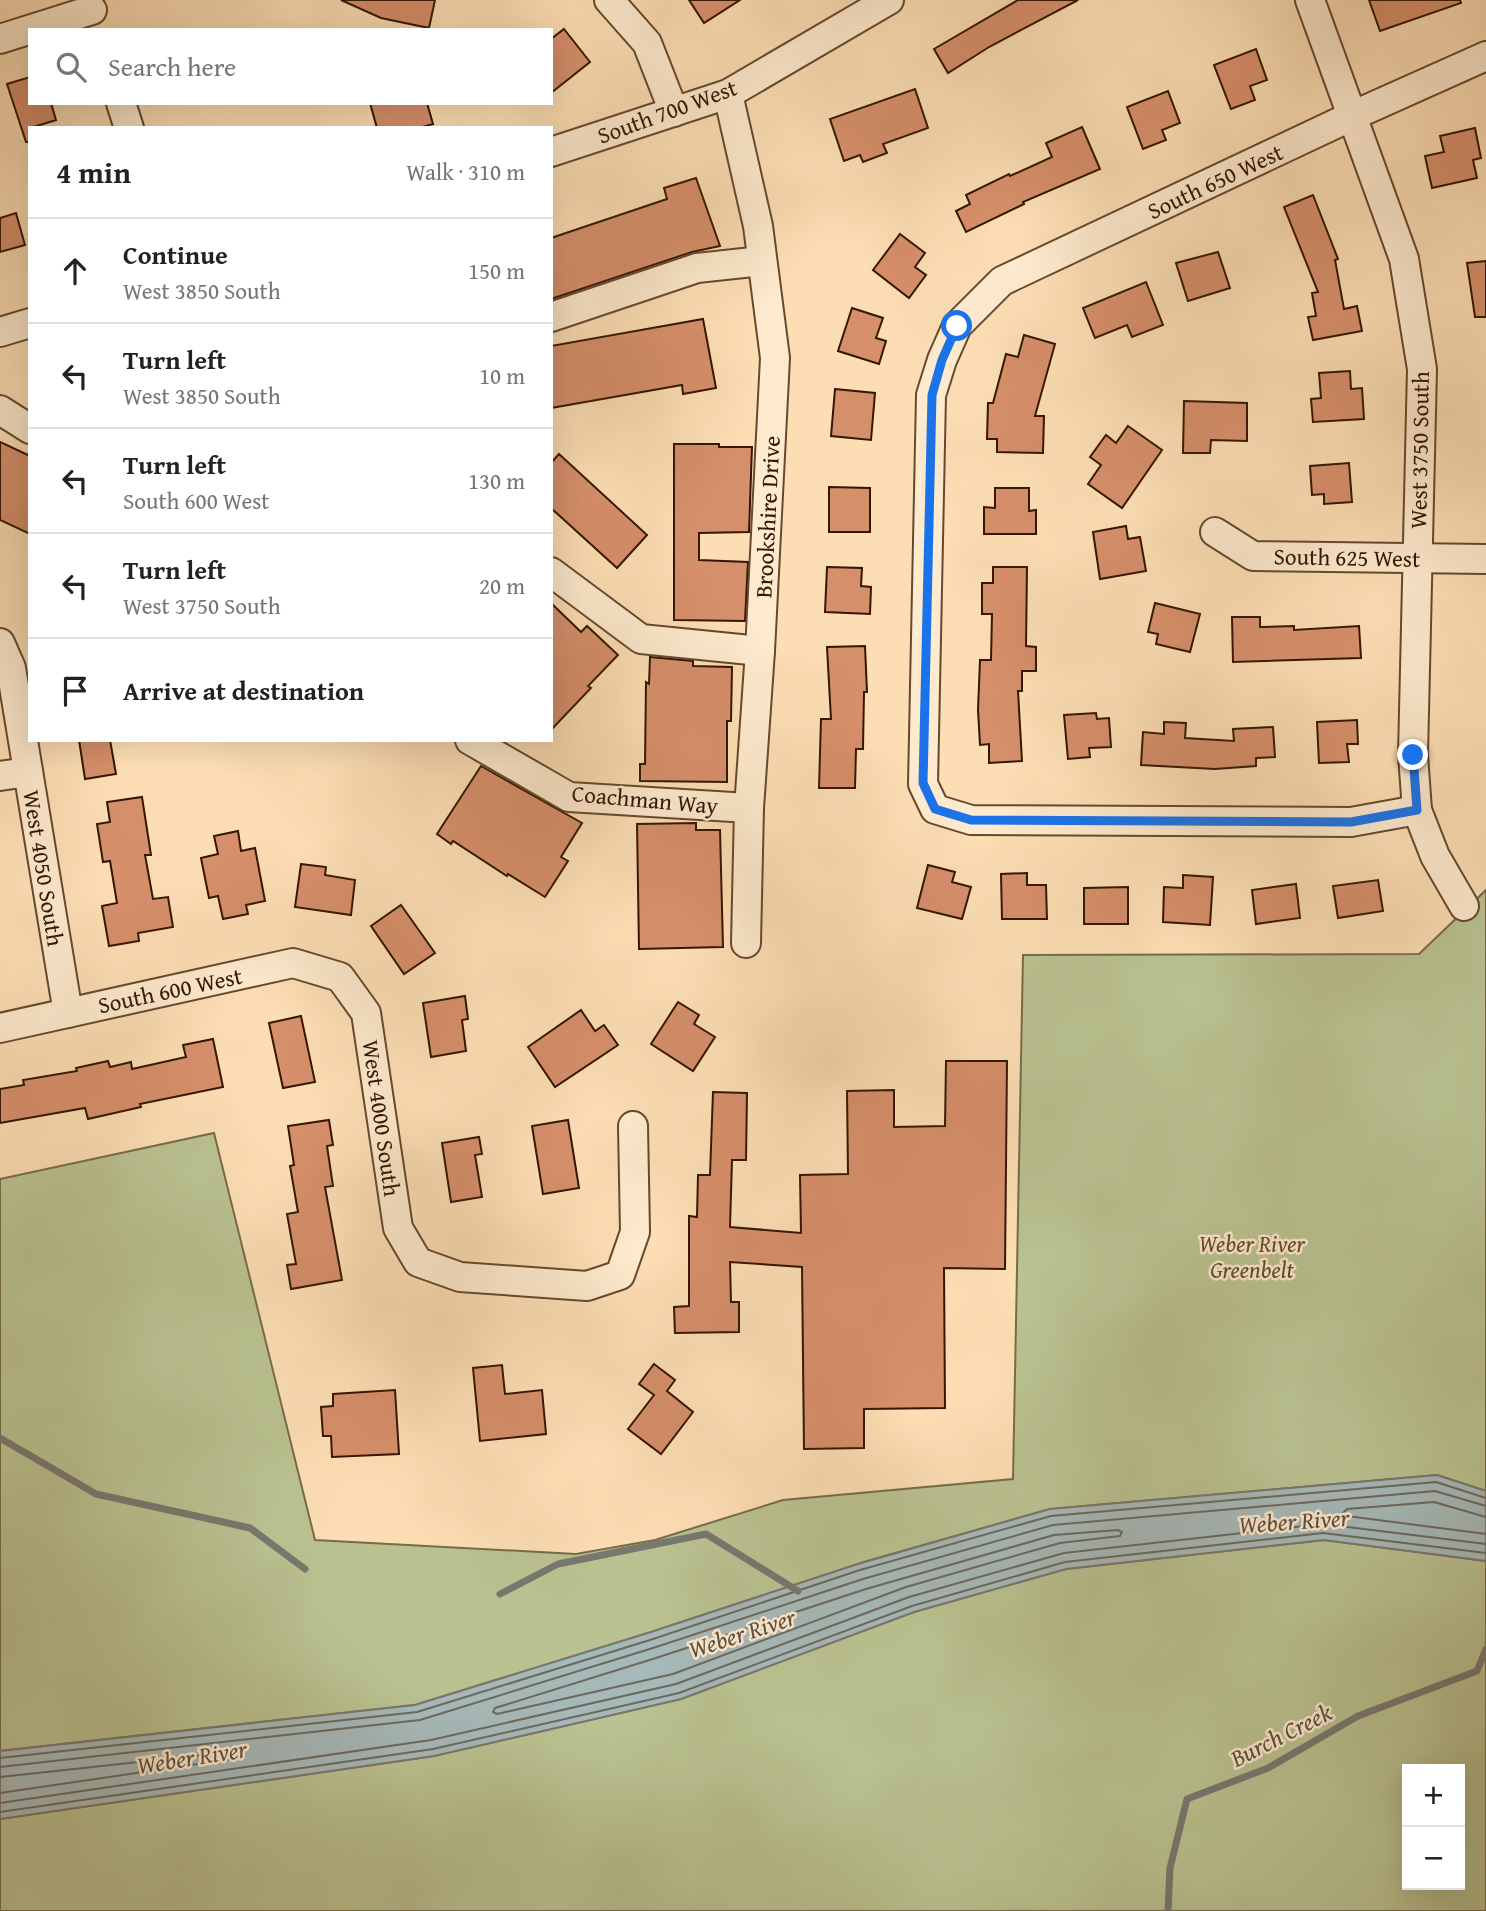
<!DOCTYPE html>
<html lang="en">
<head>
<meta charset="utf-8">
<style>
	body { margin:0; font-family:"Gentium Book Plus",serif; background:#f2f2f2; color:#222 }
	.controls { position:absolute; right:21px; bottom:21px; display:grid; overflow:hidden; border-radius:0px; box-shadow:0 7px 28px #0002 }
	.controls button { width:63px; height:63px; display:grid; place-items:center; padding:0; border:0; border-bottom:2px solid #e0e0e0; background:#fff; color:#222; font:35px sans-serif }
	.stop { position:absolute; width:21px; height:21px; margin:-16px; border:5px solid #1a73e8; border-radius:50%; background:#fff }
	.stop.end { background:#1a73e8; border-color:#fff; box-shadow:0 2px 7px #0008 }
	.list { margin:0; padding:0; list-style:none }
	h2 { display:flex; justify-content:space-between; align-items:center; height:91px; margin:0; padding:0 28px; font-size:30px }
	h2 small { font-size:23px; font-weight:400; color:#767676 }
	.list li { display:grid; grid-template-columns:46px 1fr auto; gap:21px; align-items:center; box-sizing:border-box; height:105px; padding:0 28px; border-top:2px solid #e0e0e0 }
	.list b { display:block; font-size:26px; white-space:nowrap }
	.list p { margin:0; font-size:23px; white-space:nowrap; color:#767676 }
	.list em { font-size:23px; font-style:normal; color:#767676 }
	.icon { flex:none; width:38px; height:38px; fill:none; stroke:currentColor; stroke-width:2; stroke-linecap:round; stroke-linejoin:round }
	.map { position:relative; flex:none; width:1486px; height:1911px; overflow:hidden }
	.search { position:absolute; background:#fff; box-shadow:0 7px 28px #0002; left:28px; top:28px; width:525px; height:77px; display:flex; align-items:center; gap:18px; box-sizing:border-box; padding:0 24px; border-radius:0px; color:#767676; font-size:26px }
	.panel { position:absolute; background:#fff; box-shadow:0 7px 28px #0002; left:28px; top:126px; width:525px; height:616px; border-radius:0px }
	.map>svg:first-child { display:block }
	.green { fill:#bac291; stroke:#776c49; stroke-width:2; fill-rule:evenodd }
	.water { fill:#a6b9b9; stroke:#78786f; stroke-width:2 }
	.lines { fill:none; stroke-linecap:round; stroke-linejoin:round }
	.shore { stroke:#6d685d; stroke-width:2 }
	.stream { stroke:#78786f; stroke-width:7 }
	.building { fill:#d68f6b; stroke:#341601; stroke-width:2 }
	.minor-casing { stroke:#66482e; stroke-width:32 }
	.minor { stroke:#feeace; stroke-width:28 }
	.route { stroke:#1a73e8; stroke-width:9 }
	.labels { text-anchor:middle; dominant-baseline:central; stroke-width:5; stroke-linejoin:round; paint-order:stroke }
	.street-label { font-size:23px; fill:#341601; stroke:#feeace }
	.park-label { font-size:23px; font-style:italic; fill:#5c4a2c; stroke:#feeace }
	.water-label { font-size:24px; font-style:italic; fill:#5c4f41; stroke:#feeace }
</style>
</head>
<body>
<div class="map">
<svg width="1486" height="1911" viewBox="0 0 1486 1911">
	<rect width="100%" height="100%" fill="#fddeb4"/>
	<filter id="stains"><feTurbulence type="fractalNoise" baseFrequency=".00286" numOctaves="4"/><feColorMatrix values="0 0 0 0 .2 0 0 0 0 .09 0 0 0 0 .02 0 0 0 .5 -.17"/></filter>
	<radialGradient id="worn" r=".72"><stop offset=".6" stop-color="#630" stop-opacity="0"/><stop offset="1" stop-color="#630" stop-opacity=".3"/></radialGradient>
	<g class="green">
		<path d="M1486 890V1491L1437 1475 1050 1509 867 1561 648 1633 415 1705 0 1751V1179L214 1133 315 1540 576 1554 655 1540 783 1500 1013 1479 1023 955 1419 954Z"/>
		<path d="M1324 1540 1486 1561V1911H0V1819L434 1756 681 1699 914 1612 1066 1569ZM1407 1769H1460V1885H1407Z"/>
	</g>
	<path class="water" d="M1437 1475 1486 1491V1561L1324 1540 1066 1569 914 1612 681 1699 434 1756 0 1819V1751L415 1705 648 1633 858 1564 1050 1509Z"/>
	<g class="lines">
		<g class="shore">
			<path d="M1486 1517 1434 1502 1347 1509 1343 1513 1347 1516 1486 1534"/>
			<path d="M1118 1530 1122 1532 1120 1536 1060 1543 906 1587 673 1674 497 1714 493 1712 495 1708 656 1658 866 1589 1054 1535Z"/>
			<path d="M0 1758 417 1712 650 1640 860 1570 1051 1516 1436 1482 1486 1498"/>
			<path d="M0 1767 420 1720 653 1648 863 1579 1053 1525 1435 1491 1486 1506"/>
			<path d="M0 1777 231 1752 235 1755 232 1759 0 1793"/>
			<path d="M0 1803 431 1740 676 1684 909 1597 1064 1553 1323 1524 1486 1544"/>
			<path d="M0 1812 433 1749 679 1693 912 1606 1065 1562 1323 1533 1486 1553"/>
		</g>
		<g class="stream">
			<path d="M0 1438 96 1494 250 1528 305 1569"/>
			<path d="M500 1594 558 1564 706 1534 798 1591"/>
			<path d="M1168 1911 1170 1868 1187 1799 1268 1768 1358 1716 1477 1671 1486 1649"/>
		</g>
	</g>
	<g class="building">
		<path d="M341 0H435L429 28 381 18Z"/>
		<path d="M689 0H740L704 23Z"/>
		<path d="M1018 0H1078L989 47 948 73 934 49Z"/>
		<path d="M1369 0H1460L1461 3 1380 31Z"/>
		<path d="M564 29 590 62 551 93V39Z"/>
		<path d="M1256 49 1267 80 1250 86 1255 100 1231 109 1214 65Z"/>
		<path d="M30 77V103H51L56 120 30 128V142H26L7 84Z"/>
		<path d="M915 89 928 128 883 144 887 153 863 162 860 155 844 161 830 119Z"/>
		<path d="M1168 91 1180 123 1162 130 1166 140 1143 149 1127 107Z"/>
		<path d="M370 103H427L433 124 419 128H377Z"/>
		<path d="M1082 127 1100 169 1023 202 1024 204 966 232 956 211 970 204 966 195 1009 174 1010 176 1052 157 1046 143Z"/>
		<path d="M1475 128 1481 158 1473 160 1477 178 1432 188 1425 156 1444 152 1440 136Z"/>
		<path d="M696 178 720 246 692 252 551 299V238L667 199 664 188Z"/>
		<path d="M1313 195 1338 259 1335 260 1344 309 1357 306 1362 331 1313 340 1308 317 1316 316 1312 293 1318 292 1284 207Z"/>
		<path d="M16 213 25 245 0 252V218Z"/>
		<path d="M900 234 925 253 915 267 926 275 909 298 873 270Z"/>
		<path d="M1218 252 1230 288 1188 301 1176 263Z"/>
		<path d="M1486 261V317H1475L1467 263Z"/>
		<path d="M1146 282 1163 325 1132 337 1127 325 1095 338 1083 308Z"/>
		<path d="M852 308 883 318 876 338 886 341 879 364 838 351Z"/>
		<path d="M703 319 716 388 683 394 682 385 551 408V346Z"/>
		<path d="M1024 335 1055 344 1035 416H1044L1043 453 997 452V439H987L988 403H993L1006 354 1018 357Z"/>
		<path d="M1350 371 1351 389 1362 388 1364 419 1313 422 1311 399 1321 398 1319 373Z"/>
		<path d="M835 389 875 393 871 440 831 436Z"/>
		<path d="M1184 401 1247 403V441L1211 440 1210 453H1183Z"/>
		<path d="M1128 426 1162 450 1122 508 1088 484 1101 465 1090 457 1106 435 1116 443Z"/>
		<path d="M0 442 30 456V534L0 520Z"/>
		<path d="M674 444H719V447H752L749 532 699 533V560L748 562 745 621 674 620Z"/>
		<path d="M559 454 647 535 617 568 551 508V463Z"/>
		<path d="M1349 463 1352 502 1324 504V494L1312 495 1310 466Z"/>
		<path d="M829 487 870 488V532H829Z"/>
		<path d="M995 488H1029V511L1036 510V534H984V507L995 508Z"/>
		<path d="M1126 526 1128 539 1140 537 1146 571 1100 579 1093 532Z"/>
		<path d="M827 567 862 568 861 586 871 587 870 614 825 612Z"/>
		<path d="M993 567H1027L1026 646 1036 647V671H1022V691H1018L1022 761 989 763V744L980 745 978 710 980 660H991L992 614H982V583H993Z"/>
		<path d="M551 603 581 632 587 626 618 655 588 686 591 688 551 730Z"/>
		<path d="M1155 603 1200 614 1190 652 1156 644 1158 634 1148 632Z"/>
		<path d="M1232 617H1260V627L1294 626V630L1359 626 1361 658 1233 662Z"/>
		<path d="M865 646 867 692H864L863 749H856L855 788H819L821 719H831L827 647Z"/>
		<path d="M650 657 693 661V666L732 667 731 721H727V782L640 781V764H645L646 682 649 684Z"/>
		<path d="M1096 713 1097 719 1109 718 1111 747 1089 748 1090 757 1068 759 1064 715Z"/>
		<path d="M1357 720 1358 744H1347L1349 762 1319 763 1317 722Z"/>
		<path d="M1164 722 1186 723 1185 738 1234 741 1233 729 1273 727 1275 757 1256 758V766L1215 769 1141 765 1143 732 1164 734Z"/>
		<path d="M79 740H110L116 774 85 779Z"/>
		<path d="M481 766 582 823 561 857 568 861 545 897 508 874 507 876 453 841 451 844 437 834Z"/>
		<path d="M142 797 151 855H145L153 899 168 897 173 927 138 933 139 941 109 946 102 906 117 903 110 861 103 862 97 824 110 822 107 802Z"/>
		<path d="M696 823V830H720L723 947 639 949 637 824Z"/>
		<path d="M238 831 241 851 255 848 265 901 246 905 248 914 223 919 218 896 209 898 201 858 218 854 214 836Z"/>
		<path d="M301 864 326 867 325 875 355 880 351 915 295 907Z"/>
		<path d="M928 865 955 872 952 882 971 887 962 919 917 908Z"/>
		<path d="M1027 873V885H1046L1047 919H1002L1001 874Z"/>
		<path d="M1183 875 1213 877 1210 925 1163 922 1164 887 1183 888Z"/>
		<path d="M1378 880 1383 911 1338 918 1333 886Z"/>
		<path d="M1296 884 1300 918 1256 924 1252 890Z"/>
		<path d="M1128 887V924H1084V888Z"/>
		<path d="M401 905 435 953 404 974 371 926Z"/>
		<path d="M465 996 468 1019 462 1020 466 1051 431 1057 423 1003Z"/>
		<path d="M678 1002 699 1015 694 1024 715 1037 693 1071 651 1044Z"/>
		<path d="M581 1010 595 1031 604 1025 618 1045 555 1087 528 1047Z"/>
		<path d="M301 1016 315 1082 283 1088 269 1023Z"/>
		<path d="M213 1039 223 1087 140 1104 141 1107 88 1119 85 1108 0 1123V1089L24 1085 23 1080 77 1071 76 1068 108 1061 110 1067 131 1062 132 1069 186 1057 183 1045Z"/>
		<path d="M946 1061H1007L1005 1269 944 1268 945 1408 864 1409V1448L804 1449 802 1267 730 1262 731 1302H739V1332L675 1333 674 1307 689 1306V1216L697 1217 698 1175H710L713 1092 747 1093 746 1160H732L730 1227 801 1233 800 1175 848 1174 847 1091 894 1090V1127L945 1126Z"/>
		<path d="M329 1120 333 1145 327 1146 333 1186 325 1187 342 1280 291 1289 287 1265 296 1264 287 1214 298 1212 290 1166 294 1165 288 1126Z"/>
		<path d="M568 1120 579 1188 543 1194 532 1126Z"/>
		<path d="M479 1137 482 1154 475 1155 482 1197 451 1202 442 1143Z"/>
		<path d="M654 1364 675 1380 667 1391 693 1412 661 1454 628 1429 654 1395 639 1384Z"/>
		<path d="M502 1365 505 1394 542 1390 546 1434 480 1441 473 1368Z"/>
		<path d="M395 1390 399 1454 332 1457 331 1436H323L321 1407 333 1406V1394Z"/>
	</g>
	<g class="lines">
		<defs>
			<g id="minor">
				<path d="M609 0 647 43 674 112"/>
				<path d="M1310 0 1404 259 1422 369 1413 755 1417 810 1435 856 1464 906"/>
				<path d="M0 39 92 10"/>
				<path d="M728 94 758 226 775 358 760 651 749 808 746 943"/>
				<path d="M121 103 129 128"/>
				<path d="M551 152 728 94 889 0"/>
				<path d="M551 317 697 268 762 261"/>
				<path d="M0 332 30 323"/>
				<path d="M0 410 30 429"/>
				<path d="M1215 532 1253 556 1486 559"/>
				<path d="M551 572 641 639 760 651"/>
				<path d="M0 643 11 668 68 1013"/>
				<path d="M470 740 569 797 749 808"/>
				<path d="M0 776 28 772"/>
				<path d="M1417 810 1351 822 971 820 935 809 923 784 931 395 942 360 957 326 1002 281 1352 116 1486 56"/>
				<path d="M0 1028 293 963 340 977 366 1013 398 1228 418 1262 460 1277 587 1286 620 1275 635 1232 633 1126"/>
			</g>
		</defs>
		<use href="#minor" class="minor-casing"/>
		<use href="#minor" class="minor"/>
	</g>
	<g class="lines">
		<path class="route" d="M957 326 942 360 932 395 923 783 935 809 971 820 1351 822 1417 810 1413 755"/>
	</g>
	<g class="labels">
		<g class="street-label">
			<text transform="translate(667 111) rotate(-20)">South 700 West</text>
			<text transform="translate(1215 181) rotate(-25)">South 650 West</text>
			<text transform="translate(1419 450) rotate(-89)">West 3750 South</text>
			<text transform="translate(767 517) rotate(-87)">Brookshire Drive</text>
			<text transform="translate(1347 557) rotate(1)">South 625 West</text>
			<text transform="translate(645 799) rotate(5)">Coachman Way</text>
			<text transform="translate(44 868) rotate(81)">West 4050 South</text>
			<text transform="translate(170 990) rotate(-12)">South 600 West</text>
			<text transform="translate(382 1118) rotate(82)">West 4000 South</text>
		</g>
		<g class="park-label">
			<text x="1252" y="1243">Weber River<tspan x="1252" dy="26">Greenbelt</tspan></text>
		</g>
		<g class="water-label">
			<text transform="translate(1294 1521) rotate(-4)">Weber River</text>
			<text transform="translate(742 1633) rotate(-18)">Weber River</text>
			<text transform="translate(1281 1735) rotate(-27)">Burch Creek</text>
			<text transform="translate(192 1757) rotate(-9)">Weber River</text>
		</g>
	</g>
	<rect width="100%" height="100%" filter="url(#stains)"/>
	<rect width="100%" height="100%" fill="url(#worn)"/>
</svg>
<div class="controls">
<button>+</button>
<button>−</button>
</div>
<div class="stop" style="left:957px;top:326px"></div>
<div class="stop end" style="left:1413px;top:755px"></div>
<div class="search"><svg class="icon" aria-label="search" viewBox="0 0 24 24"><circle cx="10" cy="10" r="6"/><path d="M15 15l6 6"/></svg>Search here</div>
<section class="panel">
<h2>4 min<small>Walk · 310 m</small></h2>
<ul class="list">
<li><svg class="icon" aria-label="ahead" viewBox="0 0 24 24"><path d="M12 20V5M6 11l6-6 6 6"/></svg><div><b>Continue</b><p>West 3850 South</p></div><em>150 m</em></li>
<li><svg class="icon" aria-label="left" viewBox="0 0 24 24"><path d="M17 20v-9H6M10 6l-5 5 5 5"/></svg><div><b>Turn left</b><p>West 3850 South</p></div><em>10 m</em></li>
<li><svg class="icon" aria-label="left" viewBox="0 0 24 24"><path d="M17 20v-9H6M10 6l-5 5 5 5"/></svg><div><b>Turn left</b><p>South 600 West</p></div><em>130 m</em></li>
<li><svg class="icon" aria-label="left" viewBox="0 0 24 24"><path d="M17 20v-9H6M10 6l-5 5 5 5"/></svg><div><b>Turn left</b><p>West 3750 South</p></div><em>20 m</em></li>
<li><svg class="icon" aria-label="arrive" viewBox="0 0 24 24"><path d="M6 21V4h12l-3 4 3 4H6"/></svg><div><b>Arrive at destination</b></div></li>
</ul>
</section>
</div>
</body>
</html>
